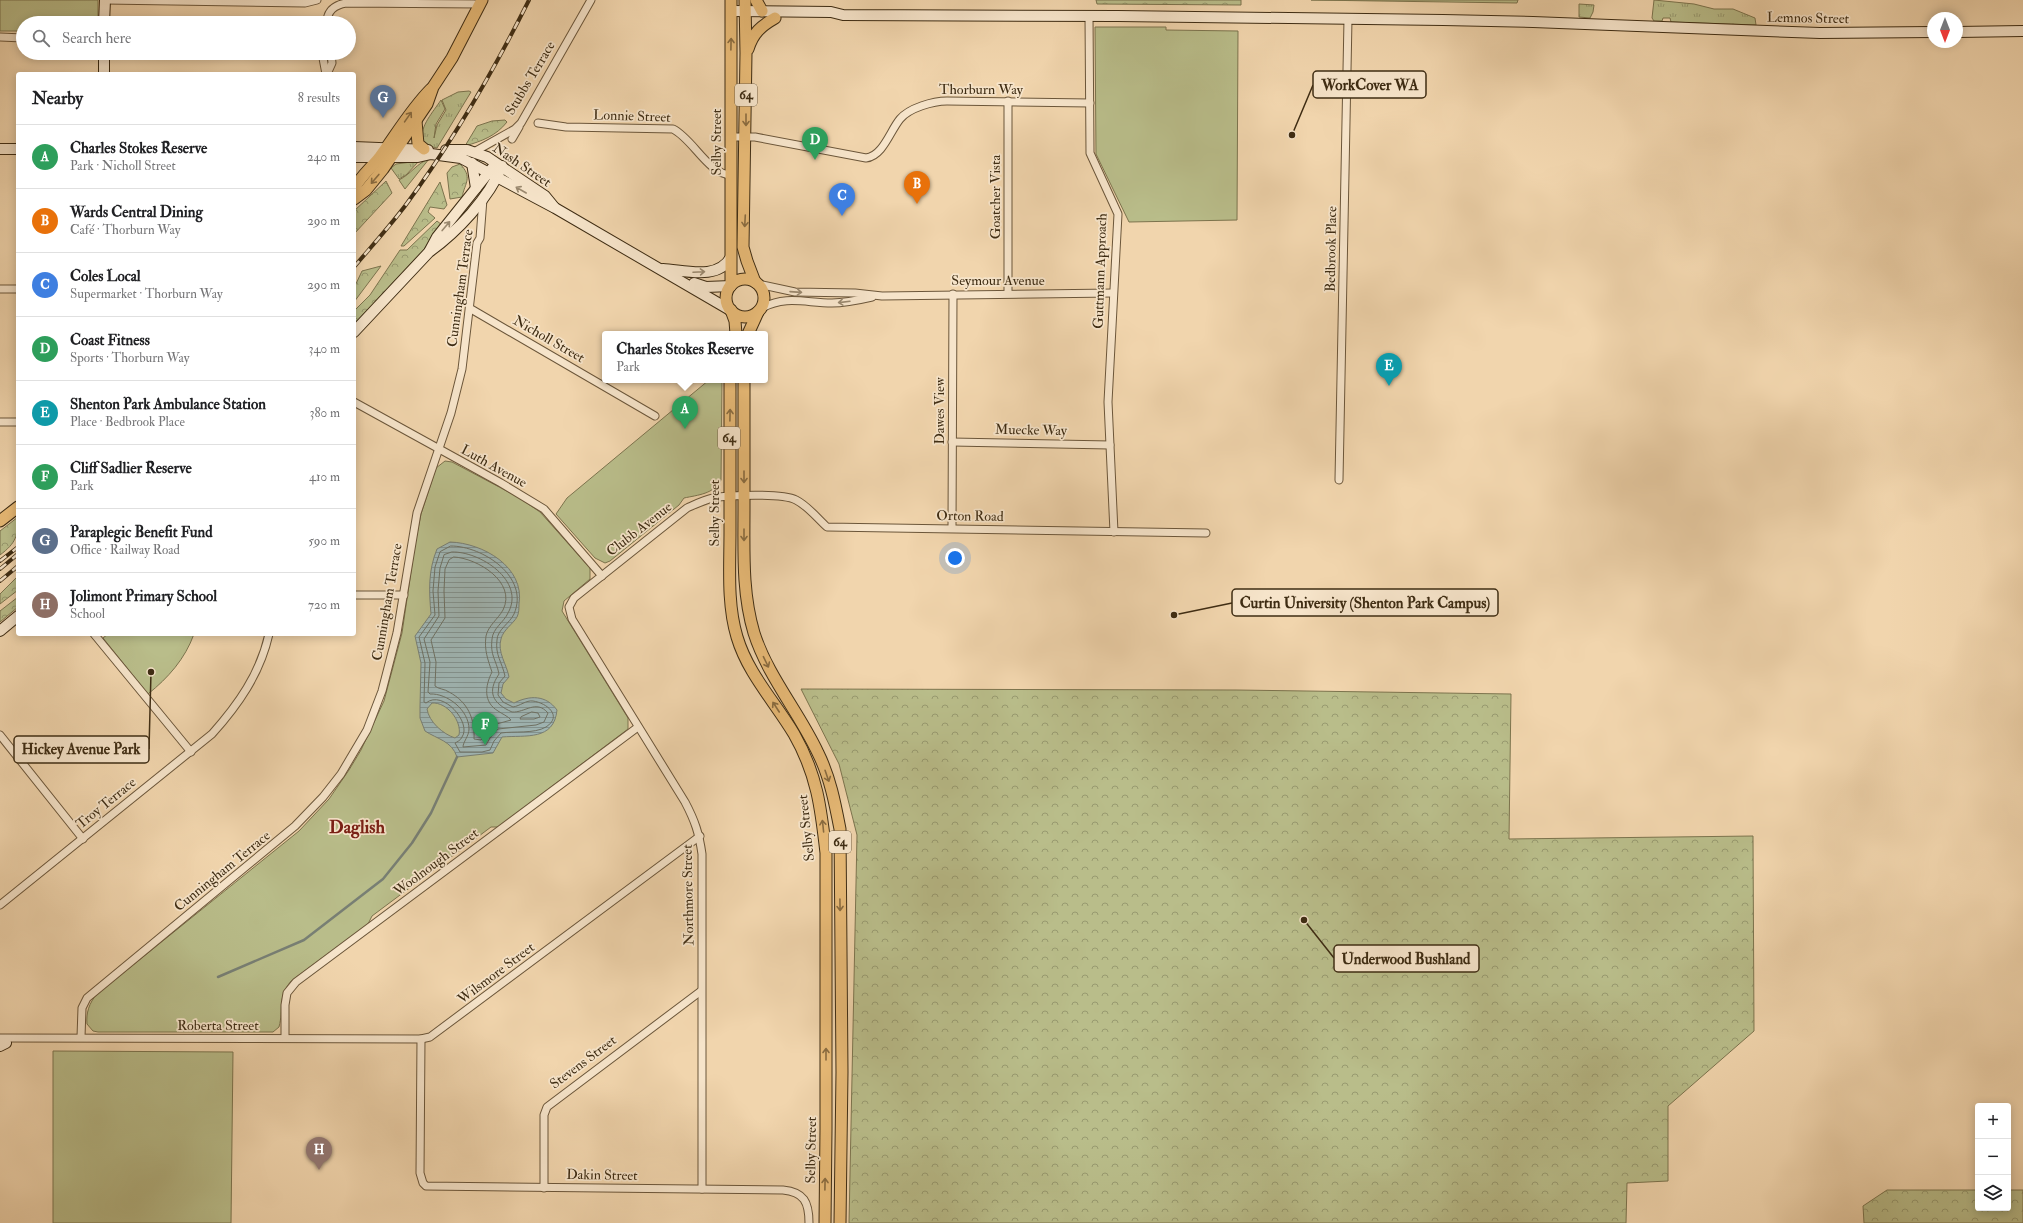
<!DOCTYPE html>
<html lang="en">
<head>
<meta charset="utf-8">
<style>
	body { margin:0; font-family:"IM FELL Double Pica",serif; background:#f6f6f6; color:#202124 }
	.controls { position:absolute; right:12px; bottom:12px; display:grid; overflow:hidden; border-radius:4px; box-shadow:0 2px 10px #0003 }
	.controls button { width:36px; height:36px; display:grid; place-items:center; padding:0; border:0; border-bottom:1px solid #e0e0e0; background:#fff; color:#202124; font:20px sans-serif }
	.compass { position:absolute; left:1927px; top:12px; width:36px; height:36px; border-radius:50%; background:#fff; box-shadow:0 2px 10px #0003; rotate:180deg }
	.you { position:absolute; left:955px; top:558px; width:14px; height:14px; margin:-10px; border:3px solid #fff; border-radius:50%; background:#1a73e8; box-shadow:0 0 0 6px #1a73e833 }
	.badge { display:grid; place-items:center; width:26px; height:26px; border-radius:50%; background:#111827; color:#fff; font-size:13px; font-weight:700 }
	.pin { position:absolute; translate:-50% -33px; filter:drop-shadow(0 1px 2px #0008) }
	.pin::after { content:''; position:absolute; top:21px; width:14px; height:12px; background:inherit; clip-path:polygon(0 0,100% 0,50% 100%) }
	.popup { position:absolute; left:602px; top:331px; width:166px; height:52px; box-sizing:border-box; display:grid; place-content:center; border-radius:4px; background:#fff; filter:drop-shadow(0 1px 3px #0005); font-size:13px; white-space:nowrap; color:#757577 }
	.popup b { font-size:15px; color:#202124 }
	.popup::after { content:''; position:absolute; left:50%; top:100%; margin-left:-8px; border:8px solid transparent; border-top-color:#fff }
	.list { margin:0; padding:0; list-style:none }
	h2 { display:flex; justify-content:space-between; align-items:center; height:52px; margin:0; padding:0 16px; font-size:17px }
	h2 small { font-size:13px; font-weight:400; color:#757577 }
	.list li { display:grid; grid-template-columns:26px 1fr auto; gap:12px; align-items:center; box-sizing:border-box; height:64px; padding:0 16px; border-top:1px solid #e0e0e0 }
	.list b { display:block; font-size:15px; white-space:nowrap }
	.list p { margin:0; font-size:13px; white-space:nowrap; color:#757577 }
	.list em { font-size:13px; font-style:normal; color:#757577 }
	.icon { flex:none; width:22px; height:22px; fill:none; stroke:currentColor; stroke-width:2; stroke-linecap:round; stroke-linejoin:round }
	.map { position:relative; flex:none; width:2023px; height:1223px; overflow:hidden }
	.search { position:absolute; background:#fff; box-shadow:0 2px 10px #0003; left:16px; top:16px; width:340px; height:44px; display:flex; align-items:center; gap:10px; box-sizing:border-box; padding:0 14px; border-radius:22px; color:#757577; font-size:15px }
	.panel { position:absolute; background:#fff; box-shadow:0 2px 10px #0003; left:16px; top:72px; width:340px; height:564px; border-radius:4px }
	.map>svg:first-child { display:block }
	.grass { fill:url(#grass-tufts); stroke:#7c744e }
	.forest { fill:url(#forest-crowns); stroke:#7c744e }
	.green { fill:#b9bd8a; stroke:#7c744e }
	.water { fill:url(#water-rules); stroke:#787f74; fill-rule:evenodd }
	.lines { fill:none; stroke-linecap:round; stroke-linejoin:round }
	.shore { stroke:#6e7164; stroke-width:1 }
	.stream { stroke:#787f74; stroke-width:2.5 }
	.street-casing { stroke:#6b563a; stroke-width:9 }
	.secondary-casing { stroke:#3e2c13; stroke-width:12 }
	.primary-casing { stroke:#3e2c13; stroke-width:13 }
	.street { stroke:#f6e4ca; stroke-width:7 }
	.secondary { stroke:#f6e4ca; stroke-width:10 }
	.primary { stroke:#e8ba76; stroke-width:11 }
	.rail-casing { stroke:#3e2c13; stroke-width:4 }
	.rail { stroke:#f6e4ca; stroke-width:2.5; stroke-dasharray:8; stroke-linecap:butt }
	.oneway { stroke:#8a6c40 }
	.oneway2 { stroke:#9a886e }
	.labels { text-anchor:middle; dominant-baseline:central; stroke-width:3.5; stroke-linejoin:round; paint-order:stroke }
	.shield { fill:#f6e4ca; stroke:#75634a; stroke-width:1 }
	.shield-label { font-size:13px; font-weight:bold; fill:#3e2c13 }
	.street-label { font-size:14px; fill:#3e2c13; stroke:#f6e4ca }
	.district-label { font-size:18px; font-weight:bold; fill:#7a1f14; stroke:#f6e4ca }
	.leader { fill:none; stroke:#3e2c13; stroke-width:1.5 }
	.callout-dot { fill:#3e2c13; stroke:#f6e4ca; stroke-width:1.5 }
	.callout { fill:#f6e4ca; stroke:#3e2c13; stroke-width:1.5 }
	.callout-label { font-size:15px; text-anchor:middle; font-weight:bold; fill:#3e2c13 }
</style>
</head>
<body>
<div class="map">
<svg width="2023" height="1223" viewBox="0 0 2023 1223">
	<defs>
		<pattern id="grass-tufts" width="24" height="20" patternUnits="userSpaceOnUse"><rect width="24" height="20" fill="#b9bd8a"/><path d="M3 7l-1-3M5 7V3M7 7l1-3M15 17l-1-3M17 17v-4M19 17l1-3" fill="none" stroke="#989a70"/></pattern>
		<pattern id="forest-crowns" width="20" height="18" patternUnits="userSpaceOnUse"><rect width="20" height="18" fill="#b9bd8a"/><path d="M2 6a3 3 0 1 1 6 0M12 15a3 3 0 1 1 6 0" fill="none" stroke="#989a70"/></pattern>
		<pattern id="water-rules" width="6" height="5" patternUnits="userSpaceOnUse"><rect width="6" height="5" fill="#9fb6b5"/><path d="M0 2.5h6" fill="none" stroke="#839492"/></pattern>
	</defs>
	<rect width="100%" height="100%" fill="#f1d5ad"/>
	<filter id="stains"><feTurbulence type="fractalNoise" baseFrequency=".005" numOctaves="4"/><feColorMatrix values="0 0 0 0 .2 0 0 0 0 .09 0 0 0 0 .02 0 0 0 .5 -.17"/></filter>
	<radialGradient id="worn" r=".72"><stop offset=".6" stop-color="#630" stop-opacity="0"/><stop offset="1" stop-color="#630" stop-opacity=".3"/></radialGradient>
	<g class="grass">
		<path d="M1654 0 1694 4 1714 9H1733L1755 18 1756 25 1671 22 1670 18H1663L1662 21H1654L1652 18Z"/>
		<path d="M1579 4 1594 5 1593 12 1590 18 1579 17Z"/>
		<path d="M469 91 471 92 437 148 429 146 422 140C420 126 433 112 441 100L445 109 436 124 434 138 437 125 446 110 442 100 458 92Z"/>
		<path d="M429 159 405 189 399 180C411 174 417 163 429 159Z"/>
		<path d="M419 161 406 175 399 179 391 168 396 164Z"/>
	</g>
	<g class="forest">
		<path d="M1096 0H1241V5L1097 4Z"/>
		<path d="M505 120 507 122C496 136 482 141 465 146L477 126 492 121Z"/>
		<path d="M460 164C473 177 465 183 462 197L450 199 447 173 452 167Z"/>
		<path d="M386 181 392 193 354 234V211Z"/>
		<path d="M440 182 447 205 444 209 430 207 428 212 435 218 404 246H401Z"/>
		<path d="M437 221 442 225 422 252 357 321H354V311L370 295 400 250H407Z"/>
		<path d="M381 266 354 302V288L362 271Z"/>
		<path d="M18 517C18 536 16 543 0 555V531Z"/>
		<path d="M18 576V590L0 604V594Z"/>
		<path d="M18 597V607L0 622V611Z"/>
		<path d="M801 689 1237 690 1511 694 1509 839 1753 836 1754 1031 1668 1106V1181L1627 1183 1626 1223H849L857 835 839 764Z"/>
		<path d="M1887 1190H1978V1208H2008V1190H2023V1223H1864L1863 1206Z"/>
	</g>
	<g class="green">
		<path d="M0 0H98V23H23V31H0Z"/>
		<path d="M1311 0H1518L1517 3Z"/>
		<path d="M1095 27H1166V30L1238 31 1237 220 1129 222 1096 154Z"/>
		<path d="M709 380H722L721 480C714 494 698 495 684 498L679 505 610 561 605 563 595 558 556 514 567 498Z"/>
		<path d="M445 461 452 462 518 497 540 512 590 568V579L564 601 562 611 628 718V729L498 827H491L372 916 368 924 291 981C277 998 284 1008 279 1027L273 1032H98L93 1031 87 1024C86 1013 89 1003 97 994L299 831 329 799 349 770 361 750 384 701 402 633 415 544 421 514 436 468Z"/>
		<path d="M108 634H194C185 659 168 678 148 694L103 638Z"/>
		<path d="M53 1051 233 1052 231 1223H53Z"/>
	</g>
	<path class="water" d="M450 542C483 543 525 567 519 604 519 608 519 613 517 617 513 624 503 630 501 639 497 652 507 665 509 677L503 684 501 693 506 699 514 703C530 695 546 695 557 710 554 741 526 735 502 737L493 753 457 757C452 741 437 739 425 731L420 718V707L421 663 415 636 431 614C429 591 428 571 437 549ZM432 703C447 702 462 721 459 735L455 738C443 734 429 722 427 709Z"/>
	<g class="lines">
		<g class="shore">
			<path d="M451 546C483 546 530 577 514 614 510 623 497 630 497 640 495 655 502 662 505 676L499 683 498 695 503 702 513 707C520 706 526 700 533 701 547 703 563 716 546 727 534 734 514 731 501 733L494 741 490 750 482 752H460L455 743C457 742 461 740 462 737 472 723 443 689 426 703L424 702 425 663 419 637 435 615 433 591 435 567 440 552Z"/>
			<path d="M452 552C480 551 526 581 508 613 504 622 493 628 492 639 490 656 496 659 499 674 487 692 492 703 512 712 525 713 536 699 548 713L544 722 536 725 498 729 490 738 486 745 463 747C463 742 469 736 469 729 469 710 447 693 430 694L428 692 430 662 424 639 439 616 438 591 440 568 444 555Z"/>
			<path d="M454 557C477 558 517 582 503 610 498 619 488 626 486 636 484 650 488 660 492 672 485 686 483 702 498 711 502 714 508 716 511 720L493 725 481 740 474 739C475 719 468 702 449 692 445 689 438 689 435 686L436 662 431 640 445 618 444 591 445 569 449 560Z"/>
			<path d="M532 712 538 713 540 717 534 719H520L521 717Z"/>
		</g>
		<path class="stream" d="M218 977 304 940 383 879 412 843 431 813 457 757"/>
		<defs>
			<g id="street">
				<path d="M105 0 305 3 317 0"/>
				<path d="M1089 16 1090 153 1118 214 1108 402 1114 532"/>
				<path d="M327 23C327 10 335 5 346 3L480 4"/>
				<path d="M0 37 23 38"/>
				<path d="M322 53 326 74"/>
				<path d="M327 74 332 63 331 53"/>
				<path d="M538 123 566 127 673 129C693 139 708 174 731 175"/>
				<path d="M731 137H755L866 158C883 156 890 131 900 119 909 108 933 101 947 101L1090 103"/>
				<path d="M512 139 519 127"/>
				<path d="M474 152 515 129 521 123 591 0"/>
				<path d="M758 284 795 292 855 293 882 296 1113 293"/>
				<path d="M0 289H18"/>
				<path d="M1008 293V101"/>
				<path d="M762 308C786 295 806 303 832 303 845 303 859 300 872 297"/>
				<path d="M471 309 655 416"/>
				<path d="M354 402 501 483 544 509 602 576"/>
				<path d="M0 422H18"/>
				<path d="M952 442 1110 445"/>
				<path d="M1339 480 1348 19"/>
				<path d="M952 528 953 294"/>
				<path d="M354 595H404"/>
				<path d="M94 634 191 752"/>
				<path d="M0 735 83 839"/>
				<path d="M0 905 212 734C238 705 260 674 269 634"/>
				<path d="M81 1037 82 1008 87 998 295 826 323 797 341 774 367 730 382 691 397 633 417 513 451 413 462 369 477 243 480 238 483 199"/>
				<path d="M0 1038 421 1039 430 1037 700 836"/>
				<path d="M285 1038V1005L287 993 296 982 638 727"/>
				<path d="M421 1039 420 1173 423 1183 426 1186 783 1190C804 1192 809 1202 809 1223"/>
				<path d="M544 1188V1115L547 1107 701 991"/>
				<path d="M702 1189V854C699 833 695 821 685 802L572 619 569 607 574 598 687 508C696 504 704 500 713 498 729 495 782 493 796 500 808 506 817 518 827 527L1206 533"/>
			</g>
			<g id="secondary">
				<path d="M732 11 831 12 843 15 1118 16 1443 20 1533 22 1820 33 1933 32"/>
				<path d="M104 23 105 0"/>
				<path d="M1957 32 2023 31"/>
				<path d="M104 74V53"/>
				<path d="M354 147 428 150"/>
				<path d="M0 149H18"/>
				<path d="M446 150H467L487 157 545 196 554 207"/>
				<path d="M354 157H418L431 154 461 158 555 208 730 310"/>
				<path d="M472 163 476 188"/>
				<path d="M430 250 437 237 493 167"/>
				<path d="M663 269C684 270 718 281 731 257"/>
				<path d="M694 283 706 287 731 286"/>
				<path d="M354 332 429 252C457 232 489 198 502 166"/>
				<path d="M0 631 18 616"/>
				<path d="M0 1046 6 1043"/>
			</g>
			<g id="primary">
				<path d="M745 0 746 53 743 247 747 261 755 282"/>
				<path d="M756 0 762 11"/>
				<path d="M748 49C753 33 761 26 775 18"/>
				<path d="M416 121 418 144 424 149"/>
				<path d="M354 189C360 177 371 168 379 158 396 135 411 109 431 89"/>
				<path d="M354 199 366 190 383 169 427 104 433 87 452 58 482 0"/>
				<circle cx="745" cy="298" r="19"/>
				<path d="M731 285V0"/>
				<path d="M731 310 735 321 736 334"/>
				<path d="M748 334 758 312"/>
				<path d="M730 380C730 431 730 481 730 532 730 567 727 604 737 637 748 674 775 702 794 734 817 774 821 808 826 853V1129L825 1223"/>
				<path d="M744 380C744 423 744 467 744 510 744 552 742 593 754 633 768 677 799 712 818 753 830 777 835 803 840 829L842 1072 840 1223"/>
				<path d="M0 521 18 507"/>
			</g>
		</defs>
		<use href="#street" class="street-casing"/>
		<use href="#secondary" class="secondary-casing"/>
		<use href="#primary" class="primary-casing"/>
		<use href="#street" class="street"/>
		<use href="#secondary" class="secondary"/>
		<use href="#primary" class="primary"/>
		<defs>
			<g id="rail">
				<path d="M354 267C371 247 389 227 405 206 453 141 493 72 529 0"/>
				<path d="M0 561 18 547"/>
				<path d="M0 569 18 554"/>
				<path d="M0 581 18 566"/>
			</g>
		</defs>
		<use href="#rail" class="rail-casing"/>
		<use href="#rail" class="rail"/>
	</g>
	<defs><path id="oneway-shaft" d="M-6 0H5M1.5-3L5.5 0L1.5 3" fill="none" stroke-width="1.6" stroke-linecap="round" stroke-linejoin="round"/></defs>
	<g class="oneway">
		<use href="#oneway-shaft" transform="translate(731 44) rotate(-89)"/>
		<use href="#oneway-shaft" transform="translate(408 117) rotate(-55)"/>
		<use href="#oneway-shaft" transform="translate(746 120) rotate(90)"/>
		<use href="#oneway-shaft" transform="translate(375 179) rotate(130)"/>
		<use href="#oneway-shaft" transform="translate(745 221) rotate(93)"/>
		<use href="#oneway-shaft" transform="translate(730 415) rotate(-89)"/>
		<use href="#oneway-shaft" transform="translate(744 477) rotate(90)"/>
		<use href="#oneway-shaft" transform="translate(744 535) rotate(90)"/>
		<use href="#oneway-shaft" transform="translate(766 662) rotate(64)"/>
		<use href="#oneway-shaft" transform="translate(776 707) rotate(-123)"/>
		<use href="#oneway-shaft" transform="translate(827 776) rotate(71)"/>
		<use href="#oneway-shaft" transform="translate(823 826) rotate(-96)"/>
		<use href="#oneway-shaft" transform="translate(840 905) rotate(89)"/>
		<use href="#oneway-shaft" transform="translate(826 1054) rotate(-90)"/>
		<use href="#oneway-shaft" transform="translate(825 1184) rotate(-89)"/>
	</g>
	<g class="oneway2">
		<use href="#oneway-shaft" transform="translate(521 190) rotate(-150)"/>
		<use href="#oneway-shaft" transform="translate(446 226) rotate(-50)"/>
		<use href="#oneway-shaft" transform="translate(699 272) rotate(-3)"/>
		<use href="#oneway-shaft" transform="translate(796 292) rotate(4)"/>
		<use href="#oneway-shaft" transform="translate(844 302) rotate(173)"/>
	</g>
	<g class="labels">
		<g class="shield">
			<rect x="735" y="84" width="22" height="22" rx="3"/>
			<rect x="718" y="427" width="22" height="22" rx="3"/>
			<rect x="829" y="831" width="22" height="22" rx="3"/>
		</g>
		<g class="shield-label">
			<text x="746" y="95">64</text>
			<text x="729" y="438">64</text>
			<text x="840" y="842">64</text>
		</g>
		<g class="street-label">
			<text transform="translate(1808 18) rotate(1)">Lemnos Street</text>
			<text transform="translate(530 78) rotate(-59)">Stubbs Terrace</text>
			<text x="981" y="89">Thorburn Way</text>
			<text transform="translate(632 116) rotate(2)">Lonnie Street</text>
			<text transform="translate(716 142) rotate(-90)">Selby Street</text>
			<text transform="translate(522 165) rotate(34)">Nash Street</text>
			<text transform="translate(995 197) rotate(-90)">Goatcher Vista</text>
			<text transform="translate(1331 249) rotate(-89)">Bedbrook Place</text>
			<text transform="translate(1100 271) rotate(-88)">Guttmann Approach</text>
			<text x="998" y="280">Seymour Avenue</text>
			<text transform="translate(460 288) rotate(-82)">Cunningham Terrace</text>
			<text transform="translate(549 339) rotate(30)">Nicholl Street</text>
			<text transform="translate(939 411) rotate(-90)">Dawes View</text>
			<text transform="translate(1031 430) rotate(1)">Muecke Way</text>
			<text transform="translate(494 466) rotate(29)">Luth Avenue</text>
			<text transform="translate(714 513) rotate(-90)">Selby Street</text>
			<text transform="translate(970 516) rotate(1)">Orton Road</text>
			<text transform="translate(639 529) rotate(-38)">Clubb Avenue</text>
			<text transform="translate(387 602) rotate(-80)">Cunningham Terrace</text>
			<text transform="translate(106 803) rotate(-39)">Troy Terrace</text>
			<text transform="translate(806 828) rotate(-96)">Selby Street</text>
			<text transform="translate(436 862) rotate(-37)">Woolnough Street</text>
			<text transform="translate(222 871) rotate(-39)">Cunningham Terrace</text>
			<text transform="translate(688 895) rotate(-91)">Northmore Street</text>
			<text transform="translate(496 973) rotate(-37)">Wilsmore Street</text>
			<text x="218" y="1025">Roberta Street</text>
			<text transform="translate(583 1062) rotate(-37)">Stevens Street</text>
			<text transform="translate(811 1150) rotate(-89)">Selby Street</text>
			<text transform="translate(602 1175) rotate(1)">Dakin Street</text>
		</g>
		<g class="district-label">
			<text x="357" y="827">Daglish</text>
		</g>
	</g>
	<path class="leader" d="M1292 135L1313 85M1174 615L1232 603M151 672L149 749M1304 920L1334 958"/>
	<g class="callout-dot">
		<circle cx="1292" cy="135" r="4"/>
		<circle cx="1174" cy="615" r="4"/>
		<circle cx="151" cy="672" r="4"/>
		<circle cx="1304" cy="920" r="4"/>
	</g>
	<g class="callout">
		<rect x="1313" y="71" width="113" height="27" rx="4"/>
		<rect x="1232" y="589" width="266" height="27" rx="4"/>
		<rect x="14" y="736" width="135" height="27" rx="4"/>
		<rect x="1334" y="945" width="145" height="27" rx="4"/>
	</g>
	<g class="callout-label">
		<text x="1370" y="90">WorkCover WA</text>
		<text x="1365" y="608">Curtin University (Shenton Park Campus)</text>
		<text x="81" y="754">Hickey Avenue Park</text>
		<text x="1406" y="964">Underwood Bushland</text>
	</g>
	<rect width="100%" height="100%" filter="url(#stains)"/>
	<rect width="100%" height="100%" fill="url(#worn)"/>
</svg>
<div class="controls">
<button>+</button>
<button>−</button>
<button><svg class="icon" aria-label="layers" viewBox="0 0 24 24"><path d="M12 4l9 5-9 5-9-5zM3 14l9 5 9-5"/></svg></button>
</div>
<svg class="compass" viewBox="-18 -18 36 36"><path d="M0-13l5 13h-10z" fill="#e53935"/><path d="M0 13l5-13h-10z" fill="#757577"/></svg>
<div class="you"></div>
<div class="pin badge" style="left:685px;top:429px;background:#2e9e5b">A</div>
<div class="popup"><b>Charles Stokes Reserve</b>Park</div>
<div class="pin badge" style="left:917px;top:204px;background:#e8710a">B</div>
<div class="pin badge" style="left:842px;top:216px;background:#3f7fe0">C</div>
<div class="pin badge" style="left:815px;top:160px;background:#2e9e5b">D</div>
<div class="pin badge" style="left:1389px;top:386px;background:#0f9aa8">E</div>
<div class="pin badge" style="left:485px;top:745px;background:#2e9e5b">F</div>
<div class="pin badge" style="left:383px;top:118px;background:#5c6f8a">G</div>
<div class="pin badge" style="left:319px;top:1170px;background:#8d6e63">H</div>
<div class="search"><svg class="icon" aria-label="search" viewBox="0 0 24 24"><circle cx="10" cy="10" r="6"/><path d="M15 15l6 6"/></svg>Search here</div>
<section class="panel">
<h2>Nearby<small>8 results</small></h2>
<ul class="list">
<li><span class="badge" style="background:#2e9e5b">A</span><div><b>Charles Stokes Reserve</b><p>Park · Nicholl Street</p></div><em>240 m</em></li>
<li><span class="badge" style="background:#e8710a">B</span><div><b>Wards Central Dining</b><p>Café · Thorburn Way</p></div><em>290 m</em></li>
<li><span class="badge" style="background:#3f7fe0">C</span><div><b>Coles Local</b><p>Supermarket · Thorburn Way</p></div><em>290 m</em></li>
<li><span class="badge" style="background:#2e9e5b">D</span><div><b>Coast Fitness</b><p>Sports · Thorburn Way</p></div><em>340 m</em></li>
<li><span class="badge" style="background:#0f9aa8">E</span><div><b>Shenton Park Ambulance Station</b><p>Place · Bedbrook Place</p></div><em>380 m</em></li>
<li><span class="badge" style="background:#2e9e5b">F</span><div><b>Cliff Sadlier Reserve</b><p>Park</p></div><em>410 m</em></li>
<li><span class="badge" style="background:#5c6f8a">G</span><div><b>Paraplegic Benefit Fund</b><p>Office · Railway Road</p></div><em>590 m</em></li>
<li><span class="badge" style="background:#8d6e63">H</span><div><b>Jolimont Primary School</b><p>School</p></div><em>720 m</em></li>
</ul>
</section>
</div>
</body>
</html>
